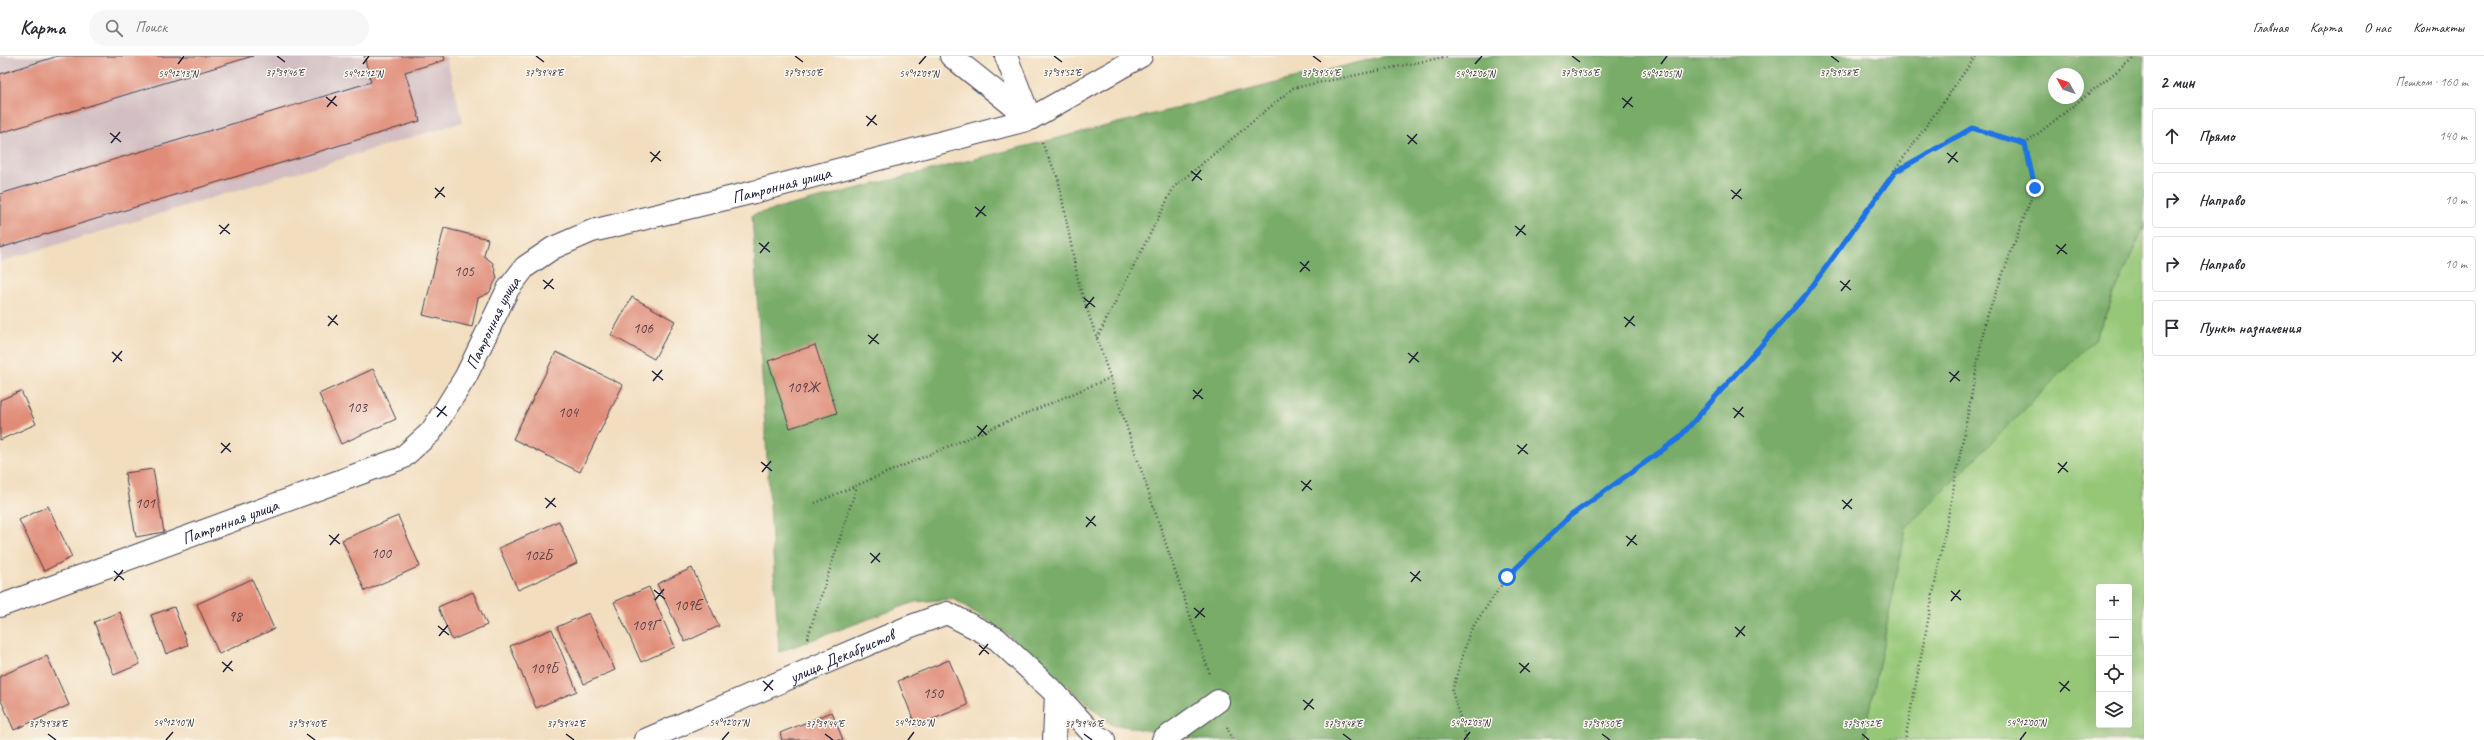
<!DOCTYPE html>
<html lang="ru">
<head>
<meta charset="utf-8">
<style>
	body { margin:0; font-family:Caveat,sans-serif; background:#f7f7f7; color:#2b2b33 }
	.controls { position:absolute; right:12px; bottom:12px; display:grid; overflow:hidden; border-radius:4px; box-shadow:0 4px 16px #0002 }
	.controls button { width:36px; height:36px; display:grid; place-items:center; padding:0; border:0; border-bottom:1px solid #e1e1e2; background:#fff; color:#2b2b33; font:20px sans-serif }
	.compass { position:absolute; left:2048px; top:12px; width:36px; height:36px; border-radius:50%; background:#fff; box-shadow:0 4px 16px #0002; rotate:310deg }
	.stop { position:absolute; width:12px; height:12px; margin:-9px; border:3px solid #1a73e8; border-radius:50%; background:#fff }
	.stop.end { background:#1a73e8; border-color:#fff; box-shadow:0 1px 4px #0008 }
	.list { margin:0; padding:0; list-style:none }
	h2 { display:flex; justify-content:space-between; align-items:center; height:52px; margin:0; padding:0 16px; font-size:17px }
	h2 small { font-size:13px; font-weight:400; color:#7c7c81 }
	.list li { display:grid; grid-template-columns:26px 1fr auto; gap:12px; align-items:center; box-sizing:border-box; height:56px; margin:0 8px 8px; padding:0 8px; border:1px solid #e1e1e2; border-radius:4px }
	.list b { display:block; font-size:15px; white-space:nowrap }
	.list em { font-size:13px; font-style:normal; color:#7c7c81 }
	.icon { flex:none; width:22px; height:22px; fill:none; stroke:currentColor; stroke-width:2; stroke-linecap:round; stroke-linejoin:round }
	.map { position:relative; flex:none; width:2144px; height:684px; overflow:hidden }
	header { display:flex; align-items:center; gap:24px; box-sizing:border-box; height:56px; padding:0 20px; background:#fff; border-bottom:1px solid #e1e1e2 }
	header strong { font-size:19px }
	nav { display:flex; gap:22px; margin-inline-start:auto; font-size:14px }
	.search { width:280px; height:36px; background:#f7f7f7; display:flex; align-items:center; gap:10px; box-sizing:border-box; padding:0 14px; border-radius:22px; color:#7c7c81; font-size:15px }
	main { display:flex }
	aside { flex:1; background:#fff }
	.map>svg:first-child { display:block }
	.industrial { fill:#d2bec3 }
	.green { fill:#95c777; stroke:#5c7459; fill-rule:evenodd }
	.forest { fill:#78ac68; stroke:#4d6752; fill-rule:evenodd }
	.building { fill:#e08c78 }
	.lines { fill:none; stroke-linecap:round; stroke-linejoin:round }
	.minor-casing { stroke:#413e4f; stroke-width:24 }
	.path { stroke:#413e4f; stroke-width:2.5; stroke-dasharray:1 3; stroke-linecap:butt }
	.minor { stroke:#fff; stroke-width:22 }
	.route { stroke:#1a73e8; stroke-width:5 }
	.ticks { fill:none; stroke:#22223b; stroke-width:1.5 }
	.labels { text-anchor:middle; dominant-baseline:central; stroke-width:3; stroke-linejoin:round; paint-order:stroke }
	.number-label { font-size:15px; fill:#523c4a }
	.street-label { font-size:17px; fill:#22223b; stroke:#fbf7ec }
	.ticks-label { font-size:10px; text-anchor:middle; fill:#22223b; stroke:#fbf7ec; stroke-width:3; stroke-linejoin:round; paint-order:stroke }
</style>
</head>
<body>
<header>
<strong>Карта</strong>
<div class="search"><svg class="icon" aria-label="search" viewBox="0 0 24 24"><circle cx="10" cy="10" r="6"/><path d="M15 15l6 6"/></svg>Поиск</div>
<nav><a>Главная</a><a>Карта</a><a>О нас</a><a>Контакты</a></nav>
</header>
<main>
<div class="map">
<svg width="2144" height="684" viewBox="0 0 2144 684">
	<rect width="100%" height="100%" fill="#fbf7ec"/>
	<filter id="ink" filterUnits="userSpaceOnUse"><feTurbulence type="fractalNoise" baseFrequency=".025" numOctaves="2"/><feDisplacementMap in="SourceGraphic" scale="8" xChannelSelector="R" yChannelSelector="G"/><feConvolveMatrix kernelMatrix="1 2 1 2 8 2 1 2 1" color-interpolation-filters="sRGB"/></filter>
	<filter id="wash" filterUnits="userSpaceOnUse"><feTurbulence type="fractalNoise" baseFrequency=".012" numOctaves="4" result="noise"/><feDisplacementMap in="SourceGraphic" scale="16" xChannelSelector="R" yChannelSelector="G"/><feGaussianBlur stdDeviation="0.9" result="paint"/><feColorMatrix in="noise" values="0 0 0 0 0 0 0 0 0 0 0 0 0 0 0 0 0 1.4 0 .05"/><feComposite in="paint" operator="in"/></filter>
	<g filter="url(#wash)">
		<rect width="100%" height="100%" fill="#f2ddbe"/>
		<path class="industrial" d="M0 0H446L463 66 0 206Z"/>
		<path class="green" d="M2144 170V684H1864L1906 472 2095 283ZM2099 531H2129V669H2099Z"/>
		<path class="forest" d="M1384 0H2144V170L2095 283 1906 472 1864 684H1200L1111 668 1002 574 954 543 915 546 779 596 752 159ZM2054 18H2078V42H2054Z"/>
		<g id="blocks">
			<g class="building">
				<path d="M58 0H253L0 77V18Z"/>
				<path d="M364 0H444L445 4 405 16 420 65 0 192V138L371 26Z"/>
				<path d="M444 172 488 183 484 200 493 207 497 222 489 237 478 242 472 271 423 259Z"/>
				<path d="M632 241 675 265 654 303 611 279Z"/>
				<path d="M815 289 837 357 790 372 768 305Z"/>
				<path d="M556 296 623 329 580 416 513 383Z"/>
				<path d="M373 313 396 363 341 388 319 338Z"/>
				<path d="M21 335 36 368 0 384V344Z"/>
				<path d="M153 413 164 476 136 481 125 417Z"/>
				<path d="M48 450 72 501 44 515 19 464Z"/>
				<path d="M398 460 420 510 365 535 342 484Z"/>
				<path d="M559 465 577 507 518 534 499 492Z"/>
				<path d="M692 512 719 570 685 586 657 528Z"/>
				<path d="M252 523 274 573 219 598 197 548Z"/>
				<path d="M649 531 675 591 641 606 614 546Z"/>
				<path d="M473 536 487 569 452 584 438 551Z"/>
				<path d="M174 551 188 589 166 598 151 559Z"/>
				<path d="M120 556 140 608 114 619 94 566Z"/>
				<path d="M589 557 615 614 584 628 557 571Z"/>
				<path d="M552 573 577 635 536 652 510 590Z"/>
				<path d="M47 600 69 649 14 674 0 642V620Z"/>
				<path d="M949 604 968 649 916 670 898 625Z"/>
				<path d="M832 656 843 684H782L780 677Z"/>
			</g>
		</g>
	</g>
	<g filter="url(#ink)">
		<use href="#blocks" fill-opacity="0" stroke="#413e4f" stroke-width="1"/>
		<g class="lines">
			<defs>
				<g id="minor">
					<path d="M951 0 1030 63"/>
					<path d="M1006 0 1030 62"/>
					<path id="s1" d="M0 550 402 402 431 376 466 320 508 233 525 211 553 192 592 175 754 136 1030 63 1141 0"/>
					<path id="s2" d="M645 684 906 572 947 557 997 583 1056 638 1093 678 1104 684"/>
					<path d="M1054 684 1056 638"/>
					<path d="M1163 684 1218 645"/>
				</g>
			</defs>
			<use href="#minor" class="minor-casing"/>
			<g class="path">
				<path d="M1042 87 1058 122 1079 229 1210 619"/>
				<path d="M2025 88 2136 0"/>
				<path d="M1896 115 1972 72 2025 88 2035 132 1986 263 1905 684"/>
				<path d="M1097 282 1174 131 1293 32 1449 0"/>
				<path d="M815 447 1110 322"/>
				<path d="M806 586 857 430"/>
				<path d="M1227 671 1232 684"/>
				<path d="M1467 684 1452 635 1470 575 1507 521 1570 460 1678 383 1805 240 1976 0"/>
			</g>
			<use href="#minor" class="minor"/>
		</g>
	</g>
	<g class="lines" filter="url(#ink)">
		<path class="route" d="M1507 521 1570 460 1678 383 1805 240 1895 116 1972 72 2025 88 2035 132"/>
	</g>
	<path class="ticks" d="M277 0 285 6M536 0 544 6M795 0 803 6M1054 0 1062 6M1313 0 1321 6M1572 0 1580 6M1831 0 1839 6M178 8 184 0M363 8 369 0M919 8 926 0M1475 8 1482 0M1661 8 1667 0M326 41 337 50M1622 42 1633 51M327 51 336 40M1623 52 1632 41M866 60 877 69M867 70 876 59M110 77 121 86M1407 79 1417 88M111 87 120 76M1408 88 1417 78M650 96 661 105M1947 97 1958 106M651 106 660 95M1948 107 1957 96M1191 115 1202 124M1192 125 1201 114M435 132 445 141M1731 134 1742 143M435 142 444 131M1732 143 1741 133M975 151 986 160M976 161 985 150M219 169 230 178M1515 170 1526 179M220 178 229 168M1516 180 1525 169M759 187 770 196M2056 189 2067 198M760 197 769 186M2057 198 2066 188M1300 206 1310 215M1300 216 1309 205M543 224 554 233M1840 225 1851 234M544 233 553 223M1841 235 1850 224M1084 242 1095 251M1085 252 1094 241M328 260 338 269M1624 261 1635 270M328 270 337 259M1625 271 1634 260M868 279 879 288M869 288 878 278M112 296 122 305M1408 297 1419 306M113 306 122 295M1409 307 1418 296M652 315 663 324M1949 316 1960 325M653 325 662 314M1950 326 1959 315M1193 334 1203 343M1193 343 1202 333M436 351 447 360M1733 352 1744 361M437 361 446 350M1734 362 1743 351M977 370 987 379M978 380 987 369M221 387 231 396M1517 389 1528 398M221 397 230 387M1518 398 1527 388M761 406 772 415M2058 407 2068 416M762 416 771 405M2058 417 2067 406M1301 425 1312 434M1302 435 1311 424M545 442 556 451M1842 444 1852 453M546 452 555 442M1843 453 1852 443M1086 461 1096 470M1086 471 1095 460M329 479 340 488M1626 480 1637 489M330 489 339 478M1627 490 1636 479M870 497 880 506M871 507 880 497M114 515 124 524M1410 516 1421 525M114 525 123 514M1411 526 1420 515M654 534 665 543M1951 535 1961 544M655 544 664 533M1951 545 1960 534M1194 552 1205 561M1195 562 1204 552M438 570 449 579M1735 571 1745 580M439 580 448 569M1736 581 1745 570M979 589 989 598M979 599 988 588M222 606 233 615M1519 607 1530 616M223 616 232 605M1520 617 1529 607M763 625 773 634M2059 626 2070 635M764 635 773 624M2060 636 2069 625M1303 644 1314 653M1304 654 1313 643M48 678 56 684M307 678 315 684M566 678 574 684M825 678 833 684M1084 678 1092 684M1343 678 1351 684M1602 678 1610 684M1862 678 1869 684M166 684 173 676M722 684 729 676M908 684 914 676M1464 684 1470 676M2020 684 2026 676"/>
	<g class="labels">
		<g class="number-label">
			<text x="464" y="215">105</text>
			<text x="643" y="272">106</text>
			<text x="803" y="331">109Ж</text>
			<text x="357" y="351">103</text>
			<text x="568" y="356">104</text>
			<text x="145" y="447">101</text>
			<text x="381" y="497">100</text>
			<text x="538" y="499">102Б</text>
			<text x="688" y="549">109Е</text>
			<text x="235" y="560">98</text>
			<text x="645" y="569">109Г</text>
			<text x="544" y="612">109Б</text>
			<text x="933" y="637">150</text>
		</g>
		<g class="street-label">
			<text stroke="none"><textPath href="#s1" startOffset="929">Патронная улица</textPath></text>
			<text stroke="none"><textPath href="#s1" startOffset="593">Патронная улица</textPath></text>
			<text stroke="none"><textPath href="#s1" startOffset="245">Патронная улица</textPath></text>
			<text stroke="none"><textPath href="#s2" startOffset="214">улица Декабристов</textPath></text>
		</g>
	</g>
	<g class="ticks-label">
		<text x="544" y="20">37°39'48"E</text>
		<text x="1062" y="20">37°39'52"E</text>
		<text x="1839" y="20">37°39'58"E</text>
		<text x="285" y="20">37°39'46"E</text>
		<text x="803" y="20">37°39'50"E</text>
		<text x="1321" y="20">37°39'54"E</text>
		<text x="1580" y="20">37°39'56"E</text>
		<text x="178" y="21">54°12'13"N</text>
		<text x="363" y="21">54°12'12"N</text>
		<text x="919" y="21">54°12'09"N</text>
		<text x="1475" y="21">54°12'06"N</text>
		<text x="1661" y="21">54°12'05"N</text>
		<text x="173" y="670">54°12'10"N</text>
		<text x="729" y="670">54°12'07"N</text>
		<text x="914" y="670">54°12'06"N</text>
		<text x="1470" y="670">54°12'03"N</text>
		<text x="2026" y="670">54°12'00"N</text>
		<text x="48" y="671">37°39'38"E</text>
		<text x="307" y="671">37°39'40"E</text>
		<text x="566" y="671">37°39'42"E</text>
		<text x="825" y="671">37°39'44"E</text>
		<text x="1084" y="671">37°39'46"E</text>
		<text x="1343" y="671">37°39'48"E</text>
		<text x="1602" y="671">37°39'50"E</text>
		<text x="1862" y="671">37°39'52"E</text>
	</g>
</svg>
<div class="controls">
<button>+</button>
<button>−</button>
<button><svg class="icon" aria-label="locate" viewBox="0 0 24 24"><circle cx="12" cy="12" r="6"/><path d="M12 2v4M12 18v4M2 12h4M18 12h4"/></svg></button>
<button><svg class="icon" aria-label="layers" viewBox="0 0 24 24"><path d="M12 4l9 5-9 5-9-5zM3 14l9 5 9-5"/></svg></button>
</div>
<svg class="compass" viewBox="-18 -18 36 36"><path d="M0-13l5 13h-10z" fill="#e53935"/><path d="M0 13l5-13h-10z" fill="#7c7c81"/></svg>
<div class="stop" style="left:1507px;top:521px"></div>
<div class="stop end" style="left:2035px;top:132px"></div>
</div>
<aside>
<h2>2 мин<small>Пешком · 160 m</small></h2>
<ul class="list">
<li><svg class="icon" aria-label="ahead" viewBox="0 0 24 24"><path d="M12 20V5M6 11l6-6 6 6"/></svg><div><b>Прямо</b></div><em>140 m</em></li>
<li><svg class="icon" aria-label="right" viewBox="0 0 24 24"><path d="M7 20v-9h11M14 6l5 5-5 5"/></svg><div><b>Направо</b></div><em>10 m</em></li>
<li><svg class="icon" aria-label="right" viewBox="0 0 24 24"><path d="M7 20v-9h11M14 6l5 5-5 5"/></svg><div><b>Направо</b></div><em>10 m</em></li>
<li><svg class="icon" aria-label="arrive" viewBox="0 0 24 24"><path d="M6 21V4h12l-3 4 3 4H6"/></svg><div><b>Пункт назначения</b></div></li>
</ul>
</aside>
</main>
</body>
</html>
